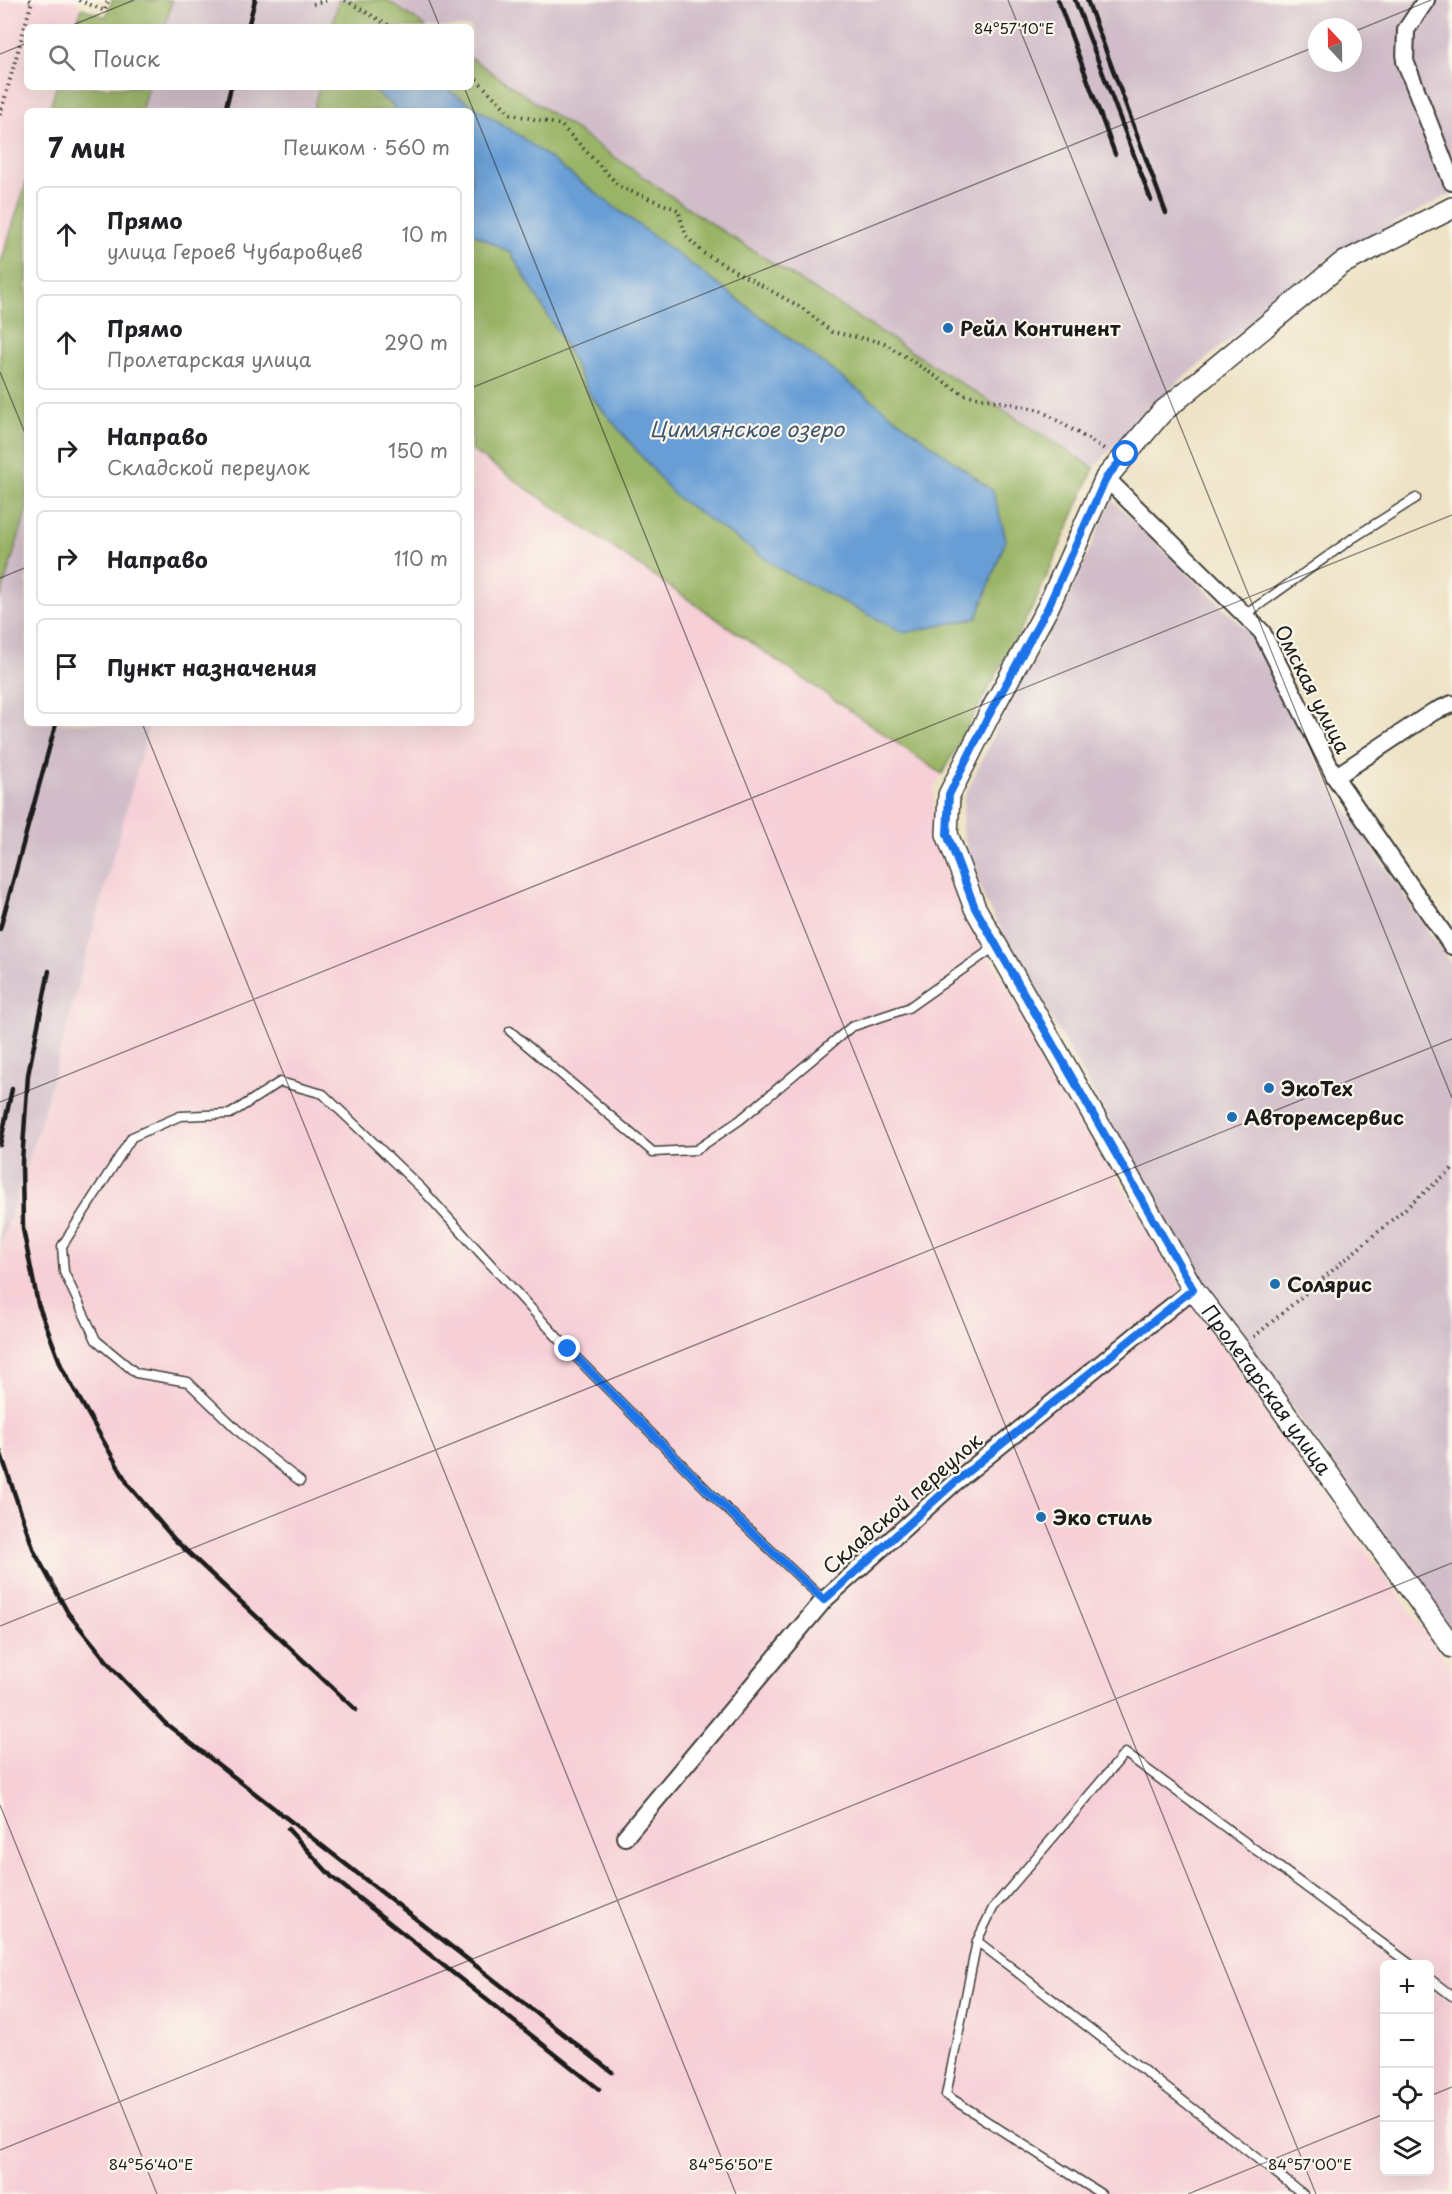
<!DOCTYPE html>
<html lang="ru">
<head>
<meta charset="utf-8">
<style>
	body { margin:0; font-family:"Playpen Sans",sans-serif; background:#f2f2f2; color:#202124 }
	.controls { position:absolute; right:18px; bottom:18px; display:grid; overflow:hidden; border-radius:9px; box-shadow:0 6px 24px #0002 }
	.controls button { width:54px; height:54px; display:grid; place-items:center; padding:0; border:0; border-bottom:2px solid #e0e0e0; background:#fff; color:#202124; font:30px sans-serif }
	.compass { position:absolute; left:1308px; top:18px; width:54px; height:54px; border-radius:50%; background:#fff; box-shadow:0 6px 24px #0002; rotate:338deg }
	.stop { position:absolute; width:18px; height:18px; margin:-14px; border:4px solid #1a73e8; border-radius:50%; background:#fff }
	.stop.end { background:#1a73e8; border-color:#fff; box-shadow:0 2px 6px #0008 }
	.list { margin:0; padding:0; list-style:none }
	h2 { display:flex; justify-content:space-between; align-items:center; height:78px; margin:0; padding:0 24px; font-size:26px }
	h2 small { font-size:20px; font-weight:400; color:#757577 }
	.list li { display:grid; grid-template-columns:39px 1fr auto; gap:18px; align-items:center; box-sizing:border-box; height:96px; margin:0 12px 12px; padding:0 12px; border:2px solid #e0e0e0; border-radius:9px }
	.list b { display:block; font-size:22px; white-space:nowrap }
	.list p { margin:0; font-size:20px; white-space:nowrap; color:#757577 }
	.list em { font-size:20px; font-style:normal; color:#757577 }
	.icon { flex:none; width:33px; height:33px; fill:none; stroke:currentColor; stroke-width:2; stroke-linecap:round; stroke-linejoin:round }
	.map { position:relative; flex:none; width:1452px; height:2194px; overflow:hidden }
	.search { position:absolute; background:#fff; box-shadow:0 6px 24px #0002; left:24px; top:24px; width:450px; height:66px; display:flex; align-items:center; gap:15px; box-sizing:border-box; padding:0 21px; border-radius:9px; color:#757577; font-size:22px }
	.panel { position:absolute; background:#fff; box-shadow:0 6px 24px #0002; left:24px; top:108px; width:450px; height:618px; border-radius:9px }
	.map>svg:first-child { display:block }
	.built { fill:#f6cfd7; fill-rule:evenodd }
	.industrial { fill:#d1bdc9; fill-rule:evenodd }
	.forest { fill:#99b466; stroke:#5a6841; stroke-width:1.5 }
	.water { fill:#679ed5; stroke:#425d78; stroke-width:1.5 }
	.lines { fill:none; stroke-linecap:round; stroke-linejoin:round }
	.service-casing { stroke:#3c3a36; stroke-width:11 }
	.minor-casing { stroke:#3c3a36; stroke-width:20 }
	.tertiary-casing { stroke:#3c3a36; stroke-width:24 }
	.path { stroke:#3c3a36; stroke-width:4; stroke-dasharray:1.5 4.5; stroke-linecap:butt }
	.service { stroke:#fff; stroke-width:8 }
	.minor { stroke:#fff; stroke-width:16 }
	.tertiary { stroke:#fff; stroke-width:21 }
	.rail { stroke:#1c1c1c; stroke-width:4.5 }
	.route { stroke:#1a73e8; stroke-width:8 }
	.ticks { fill:none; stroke:#1c1c1c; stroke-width:1.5; stroke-opacity:0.45 }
	.poi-dot { fill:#1f6fb2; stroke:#fbf7ec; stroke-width:2 }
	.labels { text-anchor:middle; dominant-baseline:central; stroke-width:4.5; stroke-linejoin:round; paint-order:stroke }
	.poi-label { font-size:20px; font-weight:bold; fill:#1c1c1c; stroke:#fbf7ec; text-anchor:start }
	.street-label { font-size:20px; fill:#1c1c1c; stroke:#fbf7ec }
	.water-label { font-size:21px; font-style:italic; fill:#3e566f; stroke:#fbf7ec }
	.ticks-label { font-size:15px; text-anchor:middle; fill:#1c1c1c; stroke:#fbf7ec; stroke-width:4.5; stroke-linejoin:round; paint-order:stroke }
</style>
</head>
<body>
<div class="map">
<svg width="1452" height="2194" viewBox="0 0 1452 2194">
	<rect width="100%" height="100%" fill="#fbf7ec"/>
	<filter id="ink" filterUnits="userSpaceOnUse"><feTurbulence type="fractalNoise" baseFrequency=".0167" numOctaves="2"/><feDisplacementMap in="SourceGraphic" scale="12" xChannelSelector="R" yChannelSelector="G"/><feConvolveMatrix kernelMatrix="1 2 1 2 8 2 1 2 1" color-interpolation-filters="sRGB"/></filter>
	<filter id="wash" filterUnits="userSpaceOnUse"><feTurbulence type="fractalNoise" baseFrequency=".008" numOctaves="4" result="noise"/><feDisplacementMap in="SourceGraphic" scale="24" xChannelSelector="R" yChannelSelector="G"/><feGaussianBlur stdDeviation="1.35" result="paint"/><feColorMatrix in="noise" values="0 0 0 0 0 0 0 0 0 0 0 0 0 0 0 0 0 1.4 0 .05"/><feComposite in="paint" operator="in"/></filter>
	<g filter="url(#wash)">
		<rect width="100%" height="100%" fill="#eee3c6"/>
		<g class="built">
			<path d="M0 0H72L82 8 75 27H27V87H56L49 111H27V180L0 265Z"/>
			<path d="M471 450 942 774 934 788 932 837 965 915 1184 1292 1452 1670V2185L1445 2194H0V1249L40 1124 150 723H471ZM1384 1964H1430V2172H1384Z"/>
		</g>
		<g class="industrial">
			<path d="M172 0H339L332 27H165Z"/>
			<path d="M387 0H1452V194L1332 255 1152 404 1094 468 716 227 471 58V27H426ZM1317 27H1353V63H1317Z"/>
			<path d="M148 87H319L313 111H141Z"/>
			<path d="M1112 500 1259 642 1328 781 1452 966V1630L1199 1280 985 901 962 831 964 798 1000 722 1061 612Z"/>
			<path d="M27 510V723H150L40 1124 0 1249V598Z"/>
		</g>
		<g class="forest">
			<path d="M112 0H172L165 27H75L82 8 106 17Z"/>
			<path d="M339 0H387L426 27H332Z"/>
			<path d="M471 58 716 227 1094 468 1036 601 942 774 471 450V111H313L319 87H471Z"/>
			<path d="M56 87H148L141 111H49Z"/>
			<path d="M27 180V510L0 598V265Z"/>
		</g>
		<path class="water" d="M368 87H444L520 136 993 491 1006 539 977 618 904 633 783 571 675 496 590 395 560 336 511 253 471 232V111H392L394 106Z"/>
	</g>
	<g filter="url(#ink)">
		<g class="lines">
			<defs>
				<g id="service">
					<path d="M1245 615 1353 538 1416 498"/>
					<path d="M510 1031 653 1152 696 1150 740 1120 851 1027 908 1008 996 946"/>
					<path d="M300 1481 248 1440 188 1382 136 1373 96 1340 64 1272 62 1246 132 1137 180 1116 230 1114 280 1082 323 1094 422 1189 568 1349 711 1494 824 1600"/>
					<path d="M977 1941 1303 2194"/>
					<path d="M1430 1979 1452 1996"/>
					<path d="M1101 2194 946 2095 977 1941 993 1908 1125 1753 1410 1964"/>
				</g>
				<g id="minor">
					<path d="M1426 0 1406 30 1405 61 1452 182"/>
					<path d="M1106 478 1262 632 1335 777 1452 946"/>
					<path d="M1335 777 1433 712 1452 704"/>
					<path d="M625 1837 824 1600 954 1483 1193 1289"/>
				</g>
				<g id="tertiary">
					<path id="s1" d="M1452 208 1341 264 1162 412 1106 478 1048 607 989 715 949 795 947 834 975 908 1193 1289 1239 1349 1452 1647"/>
				</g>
			</defs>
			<use href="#service" class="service-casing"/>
			<use href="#minor" class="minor-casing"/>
			<use href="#tertiary" class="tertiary-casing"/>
			<g class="path">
				<path d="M79 0 105 11 108 0"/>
				<path d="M345 0 392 27"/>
				<path d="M313 4 328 0"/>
				<path d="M471 77 475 78 511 114 561 125 620 187 678 210 686 236 703 253 802 308 832 332 884 343 963 394 1040 410 1106 450"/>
				<path d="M0 115 32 1 28 0"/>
				<path d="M1254 1337 1452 1169"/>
			</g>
			<use href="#service" class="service"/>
			<use href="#minor" class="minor"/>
			<use href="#tertiary" class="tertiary"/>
			<g class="rail">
				<path d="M1058 0 1115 154"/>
				<path d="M1075 0 1151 200"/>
				<path d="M1087 0 1166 213"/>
				<path d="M248 27 255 0"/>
				<path d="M225 111 231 87"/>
				<path d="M0 929 56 723"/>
				<path d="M49 971 28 1075 22 1162 23 1229 38 1304 62 1368 129 1486 175 1540 356 1710"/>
				<path d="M0 1145 12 1089"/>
				<path d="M0 1451 34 1551 68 1613 114 1670 165 1723 612 2072"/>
				<path d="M288 1829 332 1877 599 2089"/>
			</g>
		</g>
	</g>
	<g class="lines" filter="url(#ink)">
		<path class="route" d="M568 1349 711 1494 824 1600 954 1483 1193 1289 975 908 947 834 949 795 989 715 1048 607 1106 478 1126 454"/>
	</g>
	<path class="ticks" d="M429 0 440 27M1008 0 1452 1098M68 27 134 0M1353 32 1431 0M0 54 27 43M464 87 1316 2194M0 372 27 438M471 388 1317 46M0 578 27 567M142 723 736 2194M0 1102 1452 515M0 1626 1452 1039M0 1805 157 2194M1430 2096 1452 2087M0 2150 1452 1563M1188 2194 1384 2114"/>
	<g class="poi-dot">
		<circle cx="948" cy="328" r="6"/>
		<circle cx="1269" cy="1088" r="6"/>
		<circle cx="1232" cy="1117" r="6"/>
		<circle cx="1275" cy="1284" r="6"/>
		<circle cx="1041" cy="1517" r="6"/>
	</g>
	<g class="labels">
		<g class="poi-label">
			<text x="960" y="328">Рейл Континент</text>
			<text x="1281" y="1088">ЭкоТех</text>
			<text x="1244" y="1117">Авторемсервис</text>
			<text x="1287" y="1284">Солярис</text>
			<text x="1053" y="1517">Эко стиль</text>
		</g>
		<g class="street-label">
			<text transform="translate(1313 689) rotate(63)">Омская улица</text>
			<text stroke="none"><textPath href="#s1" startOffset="1479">Пролетарская улица</textPath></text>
			<text transform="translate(902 1503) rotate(-41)">Складской переулок</text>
		</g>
		<g class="water-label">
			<text x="747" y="428">Цимлянское озеро</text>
		</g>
	</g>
	<g class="ticks-label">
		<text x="1014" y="34">84°57'10"E</text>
		<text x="151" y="2170">84°56'40"E</text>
		<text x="731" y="2170">84°56'50"E</text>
		<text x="1310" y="2170">84°57'00"E</text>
	</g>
</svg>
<div class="controls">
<button>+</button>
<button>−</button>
<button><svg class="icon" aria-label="locate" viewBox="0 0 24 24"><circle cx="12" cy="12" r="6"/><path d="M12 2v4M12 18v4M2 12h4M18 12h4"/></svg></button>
<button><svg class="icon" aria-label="layers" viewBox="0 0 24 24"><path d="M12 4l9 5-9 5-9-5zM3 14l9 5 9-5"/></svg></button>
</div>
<svg class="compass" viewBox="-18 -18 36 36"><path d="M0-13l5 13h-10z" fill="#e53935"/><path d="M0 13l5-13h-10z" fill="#757577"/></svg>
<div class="stop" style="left:1126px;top:454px"></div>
<div class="stop end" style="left:568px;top:1349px"></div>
<div class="search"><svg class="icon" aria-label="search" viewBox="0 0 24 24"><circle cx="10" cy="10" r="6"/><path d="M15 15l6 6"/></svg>Поиск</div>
<section class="panel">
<h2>7 мин<small>Пешком · 560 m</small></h2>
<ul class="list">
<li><svg class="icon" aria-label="ahead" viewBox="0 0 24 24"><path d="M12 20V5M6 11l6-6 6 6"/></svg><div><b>Прямо</b><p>улица Героев Чубаровцев</p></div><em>10 m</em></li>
<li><svg class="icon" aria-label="ahead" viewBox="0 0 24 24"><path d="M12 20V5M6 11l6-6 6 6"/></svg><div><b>Прямо</b><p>Пролетарская улица</p></div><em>290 m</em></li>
<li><svg class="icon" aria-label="right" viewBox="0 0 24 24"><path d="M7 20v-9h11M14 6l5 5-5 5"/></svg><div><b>Направо</b><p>Складской переулок</p></div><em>150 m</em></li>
<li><svg class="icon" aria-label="right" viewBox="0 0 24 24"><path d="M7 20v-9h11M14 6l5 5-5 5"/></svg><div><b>Направо</b></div><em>110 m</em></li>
<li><svg class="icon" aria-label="arrive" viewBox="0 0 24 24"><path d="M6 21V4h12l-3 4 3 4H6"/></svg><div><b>Пункт назначения</b></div></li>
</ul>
</section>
</div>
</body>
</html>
